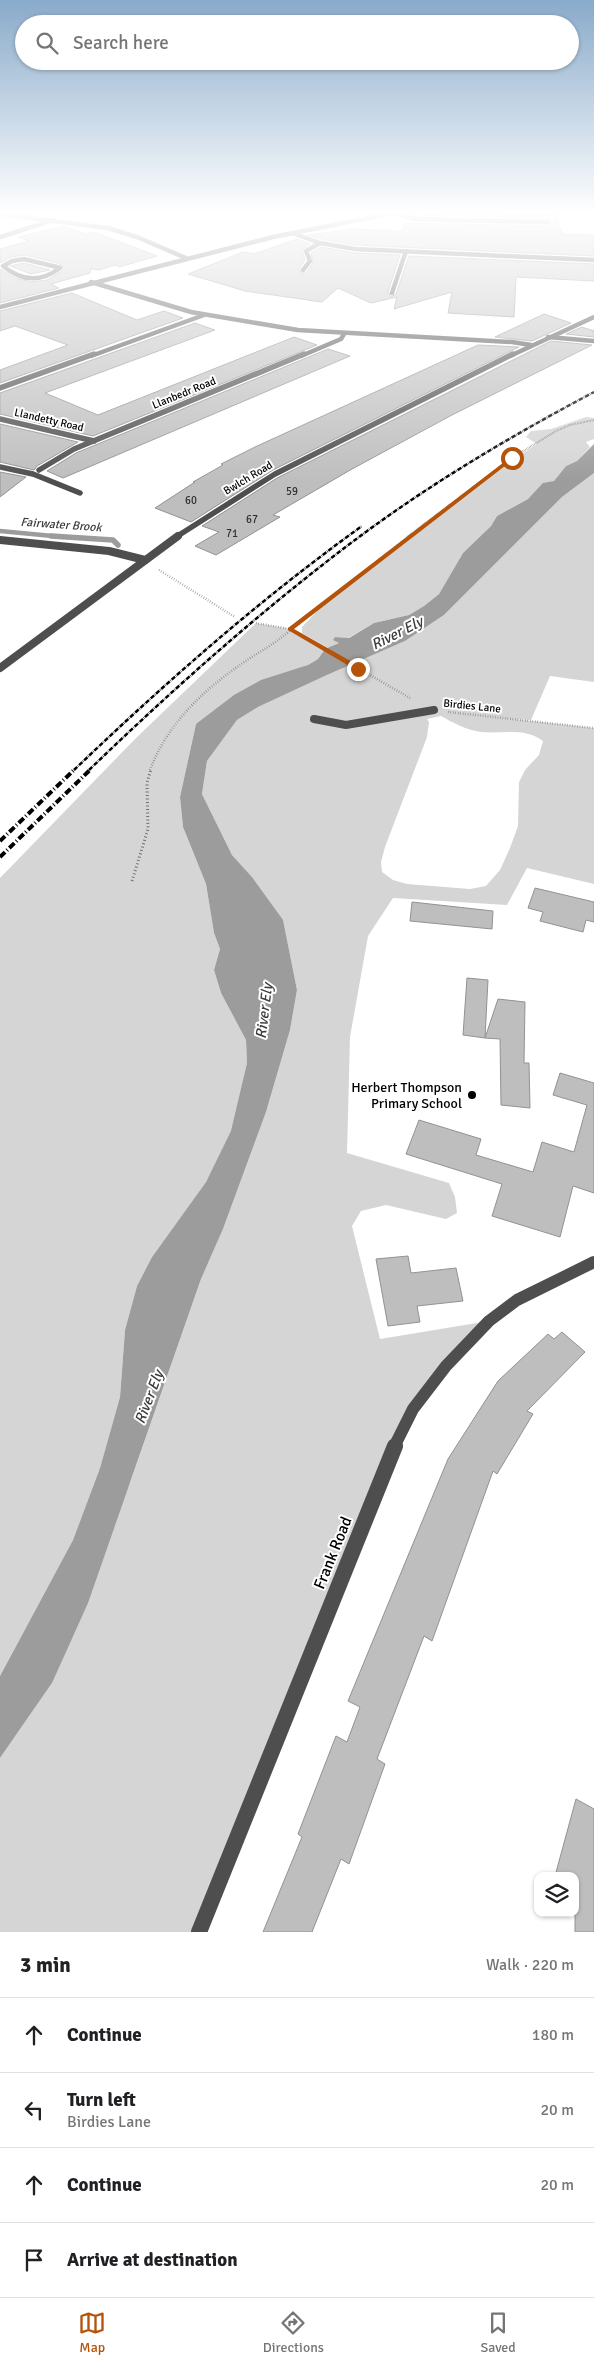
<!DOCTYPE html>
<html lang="en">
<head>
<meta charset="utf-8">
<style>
	body { margin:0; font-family:Signika,sans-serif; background:#f2f2f2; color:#202124 }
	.controls { position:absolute; right:15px; bottom:15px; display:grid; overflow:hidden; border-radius:10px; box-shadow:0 1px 4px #0004 }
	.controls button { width:45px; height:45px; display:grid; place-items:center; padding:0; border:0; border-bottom:1px solid #e0e0e0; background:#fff; color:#202124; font:25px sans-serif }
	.stop { position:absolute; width:15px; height:15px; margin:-11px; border:4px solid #b45309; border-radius:50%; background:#fff }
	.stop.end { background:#b45309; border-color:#fff; box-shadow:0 1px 5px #0008 }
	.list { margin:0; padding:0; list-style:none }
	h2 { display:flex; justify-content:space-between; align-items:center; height:65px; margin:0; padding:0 20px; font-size:21px }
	h2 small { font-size:16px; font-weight:400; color:#757577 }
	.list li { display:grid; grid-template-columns:32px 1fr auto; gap:15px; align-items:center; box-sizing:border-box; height:75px; padding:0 20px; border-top:1px solid #e0e0e0 }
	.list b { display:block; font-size:19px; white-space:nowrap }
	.list p { margin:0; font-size:16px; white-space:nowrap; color:#757577 }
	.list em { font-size:16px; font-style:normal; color:#757577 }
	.icon { flex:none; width:28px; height:28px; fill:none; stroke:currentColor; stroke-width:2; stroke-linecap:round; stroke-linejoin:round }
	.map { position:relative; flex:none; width:594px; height:1932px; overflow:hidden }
	.search { position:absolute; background:#fff; box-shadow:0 1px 4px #0004; left:15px; right:15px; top:15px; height:55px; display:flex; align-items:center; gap:12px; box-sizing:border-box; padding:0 18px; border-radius:28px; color:#757577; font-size:19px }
	.sheet { height:365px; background:#fff }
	nav { display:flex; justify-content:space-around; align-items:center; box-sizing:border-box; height:70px; border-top:1px solid #e0e0e0; background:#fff; font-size:14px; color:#757577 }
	nav a { display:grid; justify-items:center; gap:2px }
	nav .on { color:#b45309 }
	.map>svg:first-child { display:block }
	.green { fill:#d5d5d5; fill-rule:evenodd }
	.water { fill:#9c9c9c }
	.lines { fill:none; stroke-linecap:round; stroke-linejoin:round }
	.stream-far1 { stroke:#9c9c9c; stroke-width:4.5 }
	.stream { stroke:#9c9c9c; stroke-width:5.5 }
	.building { fill:#bebebe; stroke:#929292 }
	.path-far2 { stroke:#707070; stroke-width:2; stroke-dasharray:0.5 1; stroke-linecap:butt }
	.path-far1 { stroke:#707070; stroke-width:2.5; stroke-dasharray:0.5 2; stroke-linecap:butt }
	.path { stroke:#707070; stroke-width:3; stroke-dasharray:1 2.5; stroke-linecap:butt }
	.service-far2 { stroke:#4e4e4e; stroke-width:4.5 }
	.service-far1 { stroke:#4e4e4e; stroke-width:5.5 }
	.service { stroke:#4e4e4e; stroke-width:8 }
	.minor-far4 { stroke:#4e4e4e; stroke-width:4.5 }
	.minor-far3 { stroke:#4e4e4e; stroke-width:5.5 }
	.minor-far2 { stroke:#4e4e4e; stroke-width:8 }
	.minor-far1 { stroke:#4e4e4e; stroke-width:12 }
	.minor { stroke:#4e4e4e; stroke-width:16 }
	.tertiary { stroke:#4e4e4e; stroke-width:4.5 }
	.rail-far1 { stroke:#000; stroke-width:2.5; stroke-dasharray:4.5 1 0.5 1; stroke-linecap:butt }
	.rail { stroke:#000; stroke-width:4; stroke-dasharray:7 2.5 1 2.5; stroke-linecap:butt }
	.route { fill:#b45309 }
	.poi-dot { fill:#000; stroke:#fff; stroke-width:2 }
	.labels { text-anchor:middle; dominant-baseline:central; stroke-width:4; stroke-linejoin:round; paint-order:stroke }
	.far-street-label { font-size:11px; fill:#000; stroke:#fff }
	.number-label { font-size:11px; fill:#303030 }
	.far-water-label { font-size:12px; font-style:italic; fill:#3d3d3d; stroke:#fff }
	.poi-label { font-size:14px; fill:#000; stroke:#fff; text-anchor:end }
	.water-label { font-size:15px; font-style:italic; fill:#3d3d3d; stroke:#fff }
	.near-street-label { font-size:16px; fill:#000; stroke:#fff }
</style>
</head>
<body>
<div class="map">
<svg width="594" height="1932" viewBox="0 0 594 1932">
	<rect width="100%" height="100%" fill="#fff"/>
	<g class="green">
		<path d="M586 417 594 418V439L586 442 590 447 577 461 566 466 554 481 543 484 528 499 497 516 491 526 463 553 439 594 424 606 409 615 374 623 348 638 335 637 339 643 328 648 302 633V627L321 607 502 467 537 444 526 437 531 431 551 429Z"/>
		<path d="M594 473V682L550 676 531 720 506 718 594 728V884L527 868 507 905 393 898 368 936 350 1037 347 1153 449 1183 455 1197 457 1213 446 1219 386 1205 361 1211 352 1226 380 1339 489 1321 413 1409 199 1932H0V1758L52 1683 131 1480 201 1279 223 1229 266 1112 290 1030 297 990 283 921 252 877 232 855 202 794 207 761 237 720 258 707 327 675 405 641 444 615 562 497ZM441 716C453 723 467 730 481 732 502 734 525 727 543 741L539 755 525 770 519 782 518 826 510 848 500 870 486 886 470 889 407 884 393 880 382 872 381 862 385 847 427 737 429 722 427 719Z"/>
		<path d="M256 623 290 629 325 649 318 659 308 665 287 673 196 724 180 797 183 827 206 884 214 933 220 949 214 970 221 993 246 1040 247 1063 232 1131 206 1182 152 1257 137 1286 125 1330 120 1397 100 1468 73 1540 0 1676V878L135 739Z"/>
	</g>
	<path class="water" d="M594 444V473L562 497 444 615 405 641 327 675 258 707 237 720 207 761 202 794 232 855 252 877 283 920 297 990 290 1030 266 1112 223 1229 201 1279 88 1603 52 1683 0 1758V1676L73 1540 100 1468 120 1397 125 1330 137 1286 152 1257 206 1182 231 1131 247 1063 246 1040 221 993 214 970 220 949 214 933 206 884 183 827 180 797 196 724 234 695 261 680 308 665 318 659 325 649 339 643 333 640 335 637 349 638 374 623 409 615 424 606 439 594 463 553 491 526 497 516 528 499 543 483 554 481 566 466 577 461Z"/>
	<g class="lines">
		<path class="stream-far1" d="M0 531 63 537"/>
		<path class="stream" d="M51 536 113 540 118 545"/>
	</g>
	<g class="building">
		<path d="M424 213 556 214 562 234 594 235V256L355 245 321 239 308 235 353 229 403 231V223L548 226 552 223 548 218 424 215Z"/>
		<path d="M63 226 85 234 94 232 157 256 119 267 115 265 99 270 91 269 90 273 51 284 59 288 0 303V269L15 278 31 282 47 280 62 271 64 268 58 263 25 255 11 257 0 263V249L29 241 19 237Z"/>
		<path d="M297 239 310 244 302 250 305 260 299 269 302 274 306 273 313 263 311 253 321 247 354 253 400 255 388 292 391 297 396 294 409 256 594 264V281L516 277 514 317 448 313 452 292 394 309 397 297 371 303 338 288 322 302 245 291 188 274 243 252 254 254Z"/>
		<path d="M24 263 50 270 31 274 10 266Z"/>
		<path d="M72 293 137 320 164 311 183 318 0 383V370L68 345 15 326 0 331V311Z"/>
		<path d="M544 314 571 323 532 341 495 337Z"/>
		<path d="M195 323 215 330 45 393 98 415 294 337 317 345 93 436 0 414V393Z"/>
		<path d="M582 327 594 331V337L566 334Z"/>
		<path d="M551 341 592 345 452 415 352 469 273 515 280 517 216 555 195 546 219 532 202 526 277 478Z"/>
		<path d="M478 345 519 347 273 470 191 522 155 508 195 482H193L223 465 221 464 255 447Z"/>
		<path d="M328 349 350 356 63 478 47 471 76 453Z"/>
		<path d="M0 424 78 442 37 466 34 470 0 462Z"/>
		<path d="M0 472 26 477 0 497Z"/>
		<path d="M535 888 594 902V922L586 920 583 932 540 921 543 912 528 908Z"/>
		<path d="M412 902 493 911 492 929 410 921Z"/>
		<path d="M467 978 488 980 485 1038 463 1035Z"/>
		<path d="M498 999 525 1002 524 1063H529L530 1108 501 1105 500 1039 485 1038Z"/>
		<path d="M560 1073 594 1083V1193L573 1186 560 1237 492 1216 502 1184 406 1154 419 1120 481 1139 476 1155 533 1172 542 1142 574 1152 587 1105 553 1095Z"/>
		<path d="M408 1256 411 1273 456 1268 463 1301 417 1306 420 1322 388 1326 376 1259Z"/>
		<path d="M562 1332 585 1352 527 1411 533 1414 497 1474 493 1471 432 1641 424 1636 377 1759 385 1764 349 1864 341 1859 312 1932H263L302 1837 298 1834 336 1736 347 1742 360 1707 348 1701 448 1459 498 1381 548 1334 554 1339Z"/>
		<path d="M576 1799 594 1809V1932H575V1876H555Z"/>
	</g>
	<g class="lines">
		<path class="path-far2" d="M407 537 512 458 556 431 570 425 594 420"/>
		<g class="path-far1">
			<path d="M159 570 235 617"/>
			<path d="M256 623 290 629 410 698"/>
			<path d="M448 712 594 728"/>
			<path d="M150 770C167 725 201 692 240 665 252 656 266 649 278 640 322 606 365 571 409 536"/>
		</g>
		<path class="path" d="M132 881 148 829 147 783 151 769"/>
		<path class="service-far2" d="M548 337 594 341"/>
		<path class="service-far1" d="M0 467 33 474 80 493"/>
		<path class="service" d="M314 719 346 725 434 710"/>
		<g class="minor-far4">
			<path d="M391 213 417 219 548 222"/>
			<path d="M0 214 108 228 137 237 186 258"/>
			<path d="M292 233 320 243 355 249 594 260"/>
			<path d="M0 237 53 220"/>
			<path d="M24 259 57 267 60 268C40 283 21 281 3 266L12 261Z"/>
			<path d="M303 270 310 261 306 251 320 243"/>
			<path d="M91 282 191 312 298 330 512 342 531 345"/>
			<path d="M392 293 406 251"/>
			<path d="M91 356 204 315"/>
			<path d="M301 356 341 339 344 334"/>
			<path d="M510 356 594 317"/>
		</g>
		<g class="minor-far3">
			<path d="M0 388 94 354"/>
			<path d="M0 419 94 441"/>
			<path d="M39 470 74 449 304 354"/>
			<path d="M176 537 275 474 513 354"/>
		</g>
		<g class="minor-far2">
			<path d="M0 540 109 551 145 560"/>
			<path d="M0 668 178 536"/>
		</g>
		<path class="minor-far1" d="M394 1447 413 1409 446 1366 489 1321 517 1300 594 1262"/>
		<path class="minor" d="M199 1932 395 1446"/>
		<path class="tertiary" d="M0 307 273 237 393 213"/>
		<g class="rail-far1">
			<path d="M74 770C165 683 259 600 362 526"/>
			<path d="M89 770C174 688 264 608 359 537 433 482 513 435 594 392"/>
		</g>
		<g class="rail">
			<path d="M0 841 75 769"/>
			<path d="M0 857 91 769"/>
		</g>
	</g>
	<linearGradient id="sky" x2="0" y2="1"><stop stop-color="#89aaca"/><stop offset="0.44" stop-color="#fff"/><stop offset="1" stop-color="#fff" stop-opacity="0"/></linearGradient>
	<rect width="594" height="483" fill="url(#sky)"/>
	<path class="route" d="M512 456 514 459 294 629 361 667V670H356L288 630V628Z"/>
	<circle class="poi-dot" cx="472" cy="1095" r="5"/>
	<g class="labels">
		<g class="far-street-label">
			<text transform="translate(184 393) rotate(-22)">Llanbedr Road</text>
			<text transform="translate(49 420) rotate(13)">Llandetty Road</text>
			<text transform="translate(248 478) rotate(-31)">Bwlch Road</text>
			<text transform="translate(472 706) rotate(6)">Birdies Lane</text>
		</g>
		<g class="number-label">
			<text x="292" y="491">59</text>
			<text x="191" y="500">60</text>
			<text x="252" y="519">67</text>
			<text x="232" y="533">71</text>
		</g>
		<g class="far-water-label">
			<text transform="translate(61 525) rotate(4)">Fairwater Brook</text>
		</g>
		<g class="poi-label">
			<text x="462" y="1087">Herbert Thompson<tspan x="462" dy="16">Primary School</tspan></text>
		</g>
		<g class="water-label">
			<text transform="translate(397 633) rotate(-27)">River Ely</text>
			<text transform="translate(264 1011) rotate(-83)">River Ely</text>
			<text transform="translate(149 1397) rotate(-69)">River Ely</text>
		</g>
		<g class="near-street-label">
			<text transform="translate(333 1553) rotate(-68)">Frank Road</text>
		</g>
	</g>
</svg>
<div class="controls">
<button><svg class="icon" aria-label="layers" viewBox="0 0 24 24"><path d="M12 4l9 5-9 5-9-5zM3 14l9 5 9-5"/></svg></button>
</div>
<div class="stop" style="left:512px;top:458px"></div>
<div class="stop end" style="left:358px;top:669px"></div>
<div class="search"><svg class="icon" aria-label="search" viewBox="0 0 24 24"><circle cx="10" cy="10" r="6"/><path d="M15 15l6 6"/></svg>Search here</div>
</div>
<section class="sheet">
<h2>3 min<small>Walk · 220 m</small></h2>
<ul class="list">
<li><svg class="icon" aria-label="ahead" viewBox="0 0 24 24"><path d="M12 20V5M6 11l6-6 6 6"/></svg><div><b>Continue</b></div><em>180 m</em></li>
<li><svg class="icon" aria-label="left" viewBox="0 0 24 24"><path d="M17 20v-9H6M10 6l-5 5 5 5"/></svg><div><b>Turn left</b><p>Birdies Lane</p></div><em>20 m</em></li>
<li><svg class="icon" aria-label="ahead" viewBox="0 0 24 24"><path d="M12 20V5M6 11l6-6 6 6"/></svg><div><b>Continue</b></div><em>20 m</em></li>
<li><svg class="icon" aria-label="arrive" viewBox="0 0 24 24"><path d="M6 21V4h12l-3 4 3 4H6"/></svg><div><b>Arrive at destination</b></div></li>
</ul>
</section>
<nav>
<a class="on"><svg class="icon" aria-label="map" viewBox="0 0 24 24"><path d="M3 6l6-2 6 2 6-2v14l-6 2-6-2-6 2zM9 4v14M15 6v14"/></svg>Map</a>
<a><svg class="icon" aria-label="directions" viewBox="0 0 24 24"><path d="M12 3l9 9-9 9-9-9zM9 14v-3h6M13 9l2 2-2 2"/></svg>Directions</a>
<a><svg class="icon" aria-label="saved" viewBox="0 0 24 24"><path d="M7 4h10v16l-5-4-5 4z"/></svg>Saved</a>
</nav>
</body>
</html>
